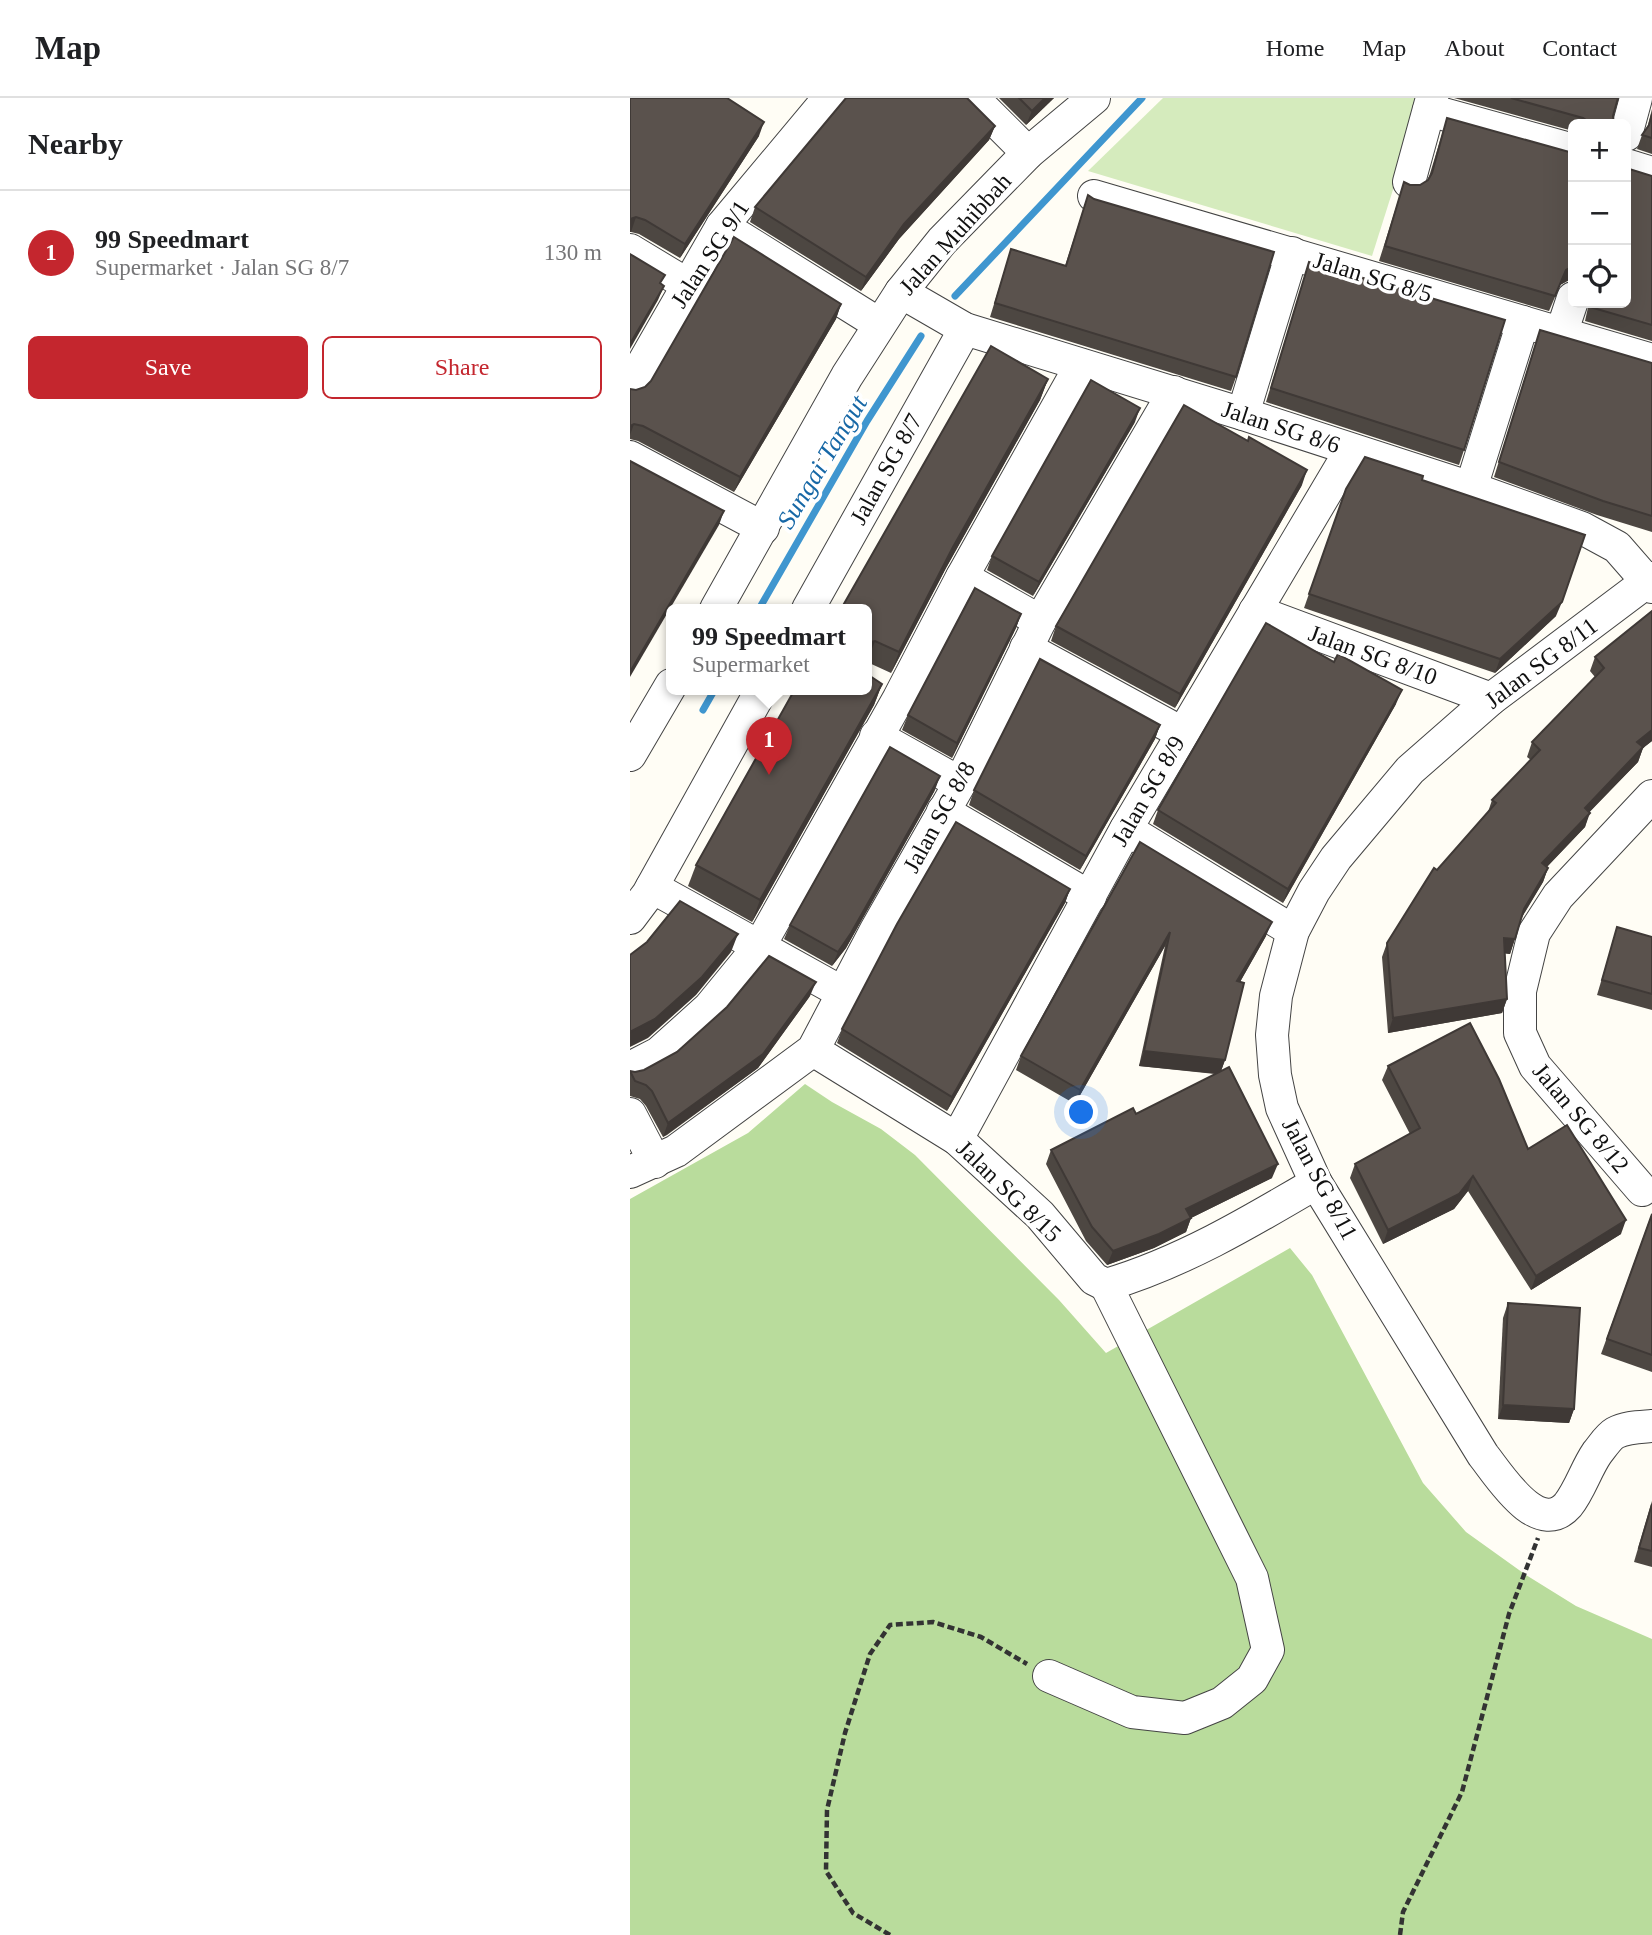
<!DOCTYPE html>
<html lang="en">
<head>
<meta charset="utf-8">
<style>
	body { margin:0; font-family:"Times New Roman",serif; background:#f2f2f2; color:#202124 }
	.controls { position:absolute; right:21px; top:21px; display:grid; overflow:hidden; border-radius:10px; box-shadow:0 7px 28px #0002 }
	.controls button { width:63px; height:63px; display:grid; place-items:center; padding:0; border:0; border-bottom:2px solid #e0e0e0; background:#fff; color:#202124; font:35px sans-serif }
	.you { position:absolute; left:452px; top:1015px; width:24px; height:24px; margin:-18px; border:5px solid #fff; border-radius:50%; background:#1a73e8; box-shadow:0 0 0 10px #1a73e833 }
	.badge { display:grid; place-items:center; width:46px; height:46px; border-radius:50%; background:#c4262e; color:#fff; font-size:23px; font-weight:700 }
	.pin { position:absolute; translate:-50% -58px; filter:drop-shadow(0 2px 4px #0008) }
	.pin::after { content:''; position:absolute; top:37px; width:24px; height:21px; background:inherit; clip-path:polygon(0 0,100% 0,50% 100%) }
	.popup { position:absolute; left:36px; top:506px; width:206px; height:91px; box-sizing:border-box; display:grid; place-content:center; border-radius:10px; background:#fff; filter:drop-shadow(0 2px 5px #0005); font-size:23px; white-space:nowrap; color:#757577 }
	.popup b { font-size:26px; color:#202124 }
	.popup::after { content:''; position:absolute; left:50%; top:100%; margin-left:-14px; border:14px solid transparent; border-top-color:#fff }
	.list { margin:0; padding:0; list-style:none }
	h2 { display:flex; justify-content:space-between; align-items:center; height:91px; margin:0; padding:0 28px; font-size:30px }
	h2 small { font-size:23px; font-weight:400; color:#757577 }
	.list li { display:grid; grid-template-columns:46px 1fr auto; gap:21px; align-items:center; box-sizing:border-box; height:126px; padding:0 28px; border-top:2px solid #e0e0e0 }
	.list b { display:block; font-size:26px; white-space:nowrap }
	.list p { margin:0; font-size:23px; white-space:nowrap; color:#757577 }
	.list em { font-size:23px; font-style:normal; color:#757577 }
	.actions { display:flex; gap:14px; padding:21px 28px }
	.actions a { flex:1; padding:16px 0; border:2px solid #c4262e; border-radius:10px; text-align:center; font-size:24px; color:#c4262e }
	.actions .main { background:#c4262e; color:#fff }
	.icon { flex:none; width:38px; height:38px; fill:none; stroke:currentColor; stroke-width:2; stroke-linecap:round; stroke-linejoin:round }
	.map { position:relative; flex:none; width:1022px; height:1837px; overflow:hidden }
	header { display:flex; align-items:center; gap:42px; box-sizing:border-box; height:98px; padding:0 35px; background:#fff; border-bottom:2px solid #e0e0e0 }
	header strong { font-size:33px }
	nav { display:flex; gap:38px; margin-inline-start:auto; font-size:24px }
	main { display:flex }
	aside { flex:1; background:#fff }
	.map>svg:first-child { display:block }
	.green { fill:#d5ebbd }
	.forest { fill:#b9dc9c }
	.lines { fill:none; stroke-linecap:round; stroke-linejoin:round }
	.stream { stroke:#3f96cf; stroke-width:7 }
	.minor-casing { stroke:#444; stroke-width:34 }
	.path { stroke:#333; stroke-width:4.5; stroke-dasharray:7 3.5; stroke-linecap:butt }
	.minor { stroke:#fff; stroke-width:32 }
	.wall { fill:#4d4742 }
	.shaded-wall { fill:#3f3936 }
	.building { fill:#5a524d; stroke:#3f3936; stroke-width:2 }
	.labels { text-anchor:middle; dominant-baseline:central; stroke-width:7; stroke-linejoin:round; paint-order:stroke }
	.street-label { font-size:24px; fill:#111; stroke:#fff }
	.water-label { font-size:26px; font-style:italic; fill:#1768a6; stroke:#fff }
</style>
</head>
<body>
<header>
<strong>Map</strong>
<nav><a>Home</a><a>Map</a><a>About</a><a>Contact</a></nav>
</header>
<main>
<aside>
<h2>Nearby<small></small></h2>
<ul class="list">
<li><span class="badge">1</span><div><b>99 Speedmart</b><p>Supermarket · Jalan SG 8/7</p></div><em>130 m</em></li>
</ul>
<div class="actions"><a class="main">Save</a><a>Share</a></div>
</aside>
<div class="map">
<svg width="1022" height="1837" viewBox="0 0 1022 1837">
	<rect width="100%" height="100%" fill="#fffdf5"/>
	<path class="green" d="M533 0H792L742 158 458 73Z"/>
	<path class="forest" d="M175 986 202 1004 251 1031 285 1057 429 1202 476 1255 660 1150 682 1177 793 1385 836 1434 896 1477 946 1508 1022 1541V1837H0V1101L118 1035Z"/>
	<g class="lines">
		<g class="stream">
			<path d="M325 198 512 0"/>
			<path d="M129 511 237 323 291 238"/>
			<path d="M73 612 85 591"/>
		</g>
		<defs>
			<g id="minor">
				<path d="M343 0 398 55"/>
				<path d="M799 12 943 52"/>
				<path d="M996 37 1006 0"/>
				<path d="M996 67 1022 75"/>
				<path d="M779 84 802 0"/>
				<path d="M464 98 1022 262"/>
				<path d="M92 128 249 226"/>
				<path d="M0 152 58 187"/>
				<path d="M271 194 335 231 613 316 841 390 952 430 987 449 1022 489"/>
				<path d="M931 236 943 200"/>
				<path d="M0 288 92 128 199 0"/>
				<path d="M613 316 662 155"/>
				<path d="M0 359 133 430"/>
				<path d="M841 390 893 224"/>
				<path d="M332 479 410 523"/>
				<path d="M1022 480 861 601 780 672 706 760 684 793 663 833 646 898 642 937 645 977 652 1010 686 1085 853 1357C869 1377 908 1441 938 1407 950 1392 956 1371 967 1355 972 1349 978 1339 985 1335 996 1329 1010 1329 1022 1328"/>
				<path d="M86 511 217 278 271 194 312 143 398 55 464 0"/>
				<path d="M178 511 335 231"/>
				<path d="M625 513 861 601"/>
				<path d="M396 550 552 635"/>
				<path d="M246 638 330 685"/>
				<path d="M0 657 41 587"/>
				<path d="M313 713 460 799"/>
				<path d="M496 731 663 833"/>
				<path d="M22 789 213 895"/>
				<path d="M0 820 18 796 132 591"/>
				<path d="M183 952 327 1041 410 1117 464 1181 476 1187C551 1165 620 1124 686 1085"/>
				<path d="M0 970 29 955 79 910 129 849 269 600 332 479 451 267"/>
				<path d="M0 1016 25 1064"/>
				<path d="M327 1041 496 731 721 352"/>
				<path d="M0 1074 46 1053 183 952 246 832 330 685 410 523 544 294"/>
				<path d="M1012 1092 905 968 890 935V893L904 835 928 798 1022 698"/>
				<path d="M419 1578 502 1614 555 1620 592 1605 622 1581 638 1552 622 1480 476 1187"/>
			</g>
		</defs>
		<use href="#minor" class="minor-casing"/>
		<g class="path">
			<path d="M260 1837 223 1815 196 1773 197 1712 215 1635 240 1556 260 1527 303 1524 351 1539 397 1566"/>
			<path d="M770 1837 773 1814 832 1694 879 1516 908 1440"/>
		</g>
		<use href="#minor" class="minor"/>
	</g>
	<g class="wall">
		<path d="M0 0 129 38 50 160 9 136 1 134Z"/>
		<path d="M369 0H424L396 27Z"/>
		<path d="M824 0H988L983 18 984 26H943V33Z"/>
		<path d="M1022 11V56L1007 51 1012 37 1017 31Z"/>
		<path d="M817 20 943 55V182H939L930 187 919 213 749 163 774 84 780 87H790L798 82Z"/>
		<path d="M365 28 359 42 269 141 231 193 120 124 125 109Z"/>
		<path d="M1022 78V243L955 223 959 205H996Z"/>
		<path d="M458 97 606 279 601 293 360 219 381 151 435 168Z"/>
		<path d="M679 164 834 352 829 367 636 304Z"/>
		<path d="M211 206 206 221 104 394 8 343 0 341V291L6 292 15 289Z"/>
		<path d="M910 232 1022 265V434L967 417 864 379Z"/>
		<path d="M418 281 410 302 316 470 261 575 237 564V511Z"/>
		<path d="M505 324 403 498 357 472 362 458Z"/>
		<path d="M792 382 926 518 865 575 674 510 716 391Z"/>
		<path d="M672 387 545 610 421 543 426 528Z"/>
		<path d="M1022 513V643L1013 650 1008 664 959 714 955 729 917 769 918 770 913 784 891 821 880 856 875 855 877 901 872 915 758 935 752 859 757 845 807 772 858 714 862 702 901 662 897 659 902 644 965 579 960 573 965 559Z"/>
		<path d="M391 516 386 530 322 660 272 632 278 617Z"/>
		<path d="M704 564 766 606 653 805 523 726 528 712Z"/>
		<path d="M252 586 244 607 122 824 58 788 66 767Z"/>
		<path d="M530 627 525 641 450 772 339 707 344 692Z"/>
		<path d="M305 692 216 850 202 868 154 841 160 827Z"/>
		<path d="M510 744 636 838 610 884 595 962 591 973 642 1080 561 1120 556 1134 524 1150 477 1167 456 1143 416 1066 421 1052 506 1016 585 976 509 968 535 848 445 1006 386 972 391 958Z"/>
		<path d="M440 791 435 805 317 1013 207 945 212 931Z"/>
		<path d="M987 830 1022 839V912L967 897Z"/>
		<path d="M180 898 128 970 37 1037 33 1039 16 1008 10 1001 0 998V973L5 974 14 972Z"/>
		<path d="M758 968 898 1051 991 1136 901 1192 838 1093 824 1111 753 1146 720 1080 725 1066 780 1036 752 982Z"/>
		<path d="M1022 1115V1274L971 1256Z"/>
		<path d="M878 1205 944 1311 939 1325 868 1321 873 1220Z"/>
		<path d="M1022 1403V1469L1004 1464Z"/>
	</g>
	<g class="shaded-wall">
		<path d="M415 0H424L396 27 402 13Z"/>
		<path d="M134 24 129 38 50 160 55 146Z"/>
		<path d="M365 28 359 42 269 141 231 193 236 179 274 126Z"/>
		<path d="M6 119 1 134H0V121Z"/>
		<path d="M943 168V182H939L930 187 919 213 936 172Z"/>
		<path d="M34 188 28 202 0 251V246Z"/>
		<path d="M211 206 206 221 104 394 110 379Z"/>
		<path d="M418 281 410 302 316 470 261 575 269 554 323 449Z"/>
		<path d="M510 310 505 324 403 498 409 484Z"/>
		<path d="M4 326 0 337V328Z"/>
		<path d="M677 372 672 387 545 610 550 596Z"/>
		<path d="M94 413 89 427 0 579V574Z"/>
		<path d="M932 504 926 518 865 575 870 561Z"/>
		<path d="M391 516 386 530 322 660 327 645Z"/>
		<path d="M245 543 237 564V545Z"/>
		<path d="M252 586 244 607 122 824 130 802Z"/>
		<path d="M772 592 766 606 653 805 658 791Z"/>
		<path d="M530 627 525 641 450 772 456 758Z"/>
		<path d="M1022 632V643L1013 650 1008 664 950 724 955 710 1007 644Z"/>
		<path d="M310 678 305 692 216 850 202 868 208 854Z"/>
		<path d="M960 715 955 729 907 779 912 765Z"/>
		<path d="M918 770 913 784 888 825 894 811Z"/>
		<path d="M440 791 435 805 317 1013 322 999Z"/>
		<path d="M642 824 636 838 602 898 607 883Z"/>
		<path d="M540 834 535 848 445 1006 450 992Z"/>
		<path d="M108 836 101 854 66 897 18 940 0 949V934Z"/>
		<path d="M874 840 885 841 880 856 869 855Z"/>
		<path d="M186 884 180 898 128 970 33 1039 38 1025Z"/>
		<path d="M877 901 872 915 758 935 763 920Z"/>
		<path d="M514 953 595 962 590 976 509 968Z"/>
		<path d="M648 1066 642 1080 561 1120 556 1134 524 1150 477 1167 483 1153 556 1111Z"/>
		<path d="M843 1078 838 1093 824 1111 753 1146 758 1132Z"/>
		<path d="M996 1122 991 1136 901 1192 906 1178Z"/>
		<path d="M873 1307 944 1311 939 1325 868 1321Z"/>
	</g>
	<g class="building">
		<path d="M0 0H97L134 24 55 146 15 122 6 119 0 121Z"/>
		<path d="M216 0H337L365 28 274 126 236 179 125 109Z"/>
		<path d="M389 0H415L402 13Z"/>
		<path d="M881 0H988L983 18 984 26H962L953 20Z"/>
		<path d="M1022 16V40L1012 37 1019 27Z"/>
		<path d="M817 20 943 55V168L936 172 925 198 755 148 774 84 780 87H790L798 82 802 75Z"/>
		<path d="M996 70 1022 78V227L960 209 961 205H996Z"/>
		<path d="M458 97 464 101 644 154 606 279 365 205 381 151 436 168Z"/>
		<path d="M104 139 211 206 110 379 13 328 4 326 0 328V291L6 292 15 289 21 283Z"/>
		<path d="M0 156 35 177 30 185 34 188 0 246Z"/>
		<path d="M679 164 875 222 834 352 641 290Z"/>
		<path d="M910 232 1022 265V418L973 403 869 364Z"/>
		<path d="M361 248 418 281 323 449 269 554 245 543 237 545V511H211Z"/>
		<path d="M461 282 510 310 409 484 362 458Z"/>
		<path d="M554 307 618 343 619 339 677 372 550 596 426 528Z"/>
		<path d="M735 359 793 378 792 382 955 437 932 504 870 561 679 496 716 391Z"/>
		<path d="M0 363 94 413 0 574Z"/>
		<path d="M345 490 391 516 327 645 278 617Z"/>
		<path d="M1022 513V632L1007 644 1013 649 955 710 960 715 912 765 918 770 894 811 885 841 874 840 877 901 763 920 757 845 804 770 807 772 866 705 862 702 910 652 902 644 974 570 965 559Z"/>
		<path d="M636 525 704 564 708 556 772 592 658 791 528 712Z"/>
		<path d="M410 561 530 627 456 758 344 692Z"/>
		<path d="M237 576 252 586 130 802 66 767 165 591H237Z"/>
		<path d="M260 649 310 678 221 835 208 854 160 827Z"/>
		<path d="M326 724 440 791 322 999 212 931 267 826Z"/>
		<path d="M510 744 642 824 607 883 614 885 595 962 514 953 540 834 450 992 391 958Z"/>
		<path d="M50 803 108 836 72 879 25 921 0 934V857L17 844Z"/>
		<path d="M987 829 1022 839V896L972 882Z"/>
		<path d="M139 858 186 884 133 956 38 1025 22 993 16 987 5 983 0 973 5 974 14 972 47 954 97 909Z"/>
		<path d="M840 925 869 981 898 1051 937 1027 996 1122 906 1178 843 1078 829 1096 758 1132 725 1066 790 1030 758 968Z"/>
		<path d="M599 969 648 1066 556 1111 561 1120 529 1136 483 1153 462 1129 421 1052 503 1010 506 1016Z"/>
		<path d="M1022 1116V1257L977 1241Z"/>
		<path d="M878 1205 950 1210 944 1311 873 1307Z"/>
		<path d="M1022 1406V1453L1009 1450Z"/>
	</g>
	<g class="labels">
		<g class="street-label">
			<text transform="translate(325 136) rotate(-48)">Jalan Muhibbah</text>
			<text transform="translate(80 156) rotate(-57)">Jalan SG 9/1</text>
			<text transform="translate(743 179) rotate(17)">Jalan SG 8/5</text>
			<text transform="translate(651 329) rotate(18)">Jalan SG 8/6</text>
			<text transform="translate(256 371) rotate(-61)">Jalan SG 8/7</text>
			<text transform="translate(743 557) rotate(20)">Jalan SG 8/10</text>
			<text transform="translate(911 565) rotate(-37)">Jalan SG 8/11</text>
			<text transform="translate(518 693) rotate(-60)">Jalan SG 8/9</text>
			<text transform="translate(309 719) rotate(-61)">Jalan SG 8/8</text>
			<text transform="translate(951 1020) rotate(50)">Jalan SG 8/12</text>
			<text transform="translate(690 1081) rotate(62)">Jalan SG 8/11</text>
			<text transform="translate(379 1093) rotate(44)">Jalan SG 8/15</text>
		</g>
		<g class="water-label">
			<text transform="translate(192 364) rotate(-59)">Sungai Tangut</text>
		</g>
	</g>
</svg>
<div class="controls">
<button>+</button>
<button>−</button>
<button><svg class="icon" aria-label="locate" viewBox="0 0 24 24"><circle cx="12" cy="12" r="6"/><path d="M12 2v4M12 18v4M2 12h4M18 12h4"/></svg></button>
</div>
<div class="you"></div>
<div class="pin badge" style="left:139px;top:677px">1</div>
<div class="popup"><b>99 Speedmart</b>Supermarket</div>
</div>
</main>
</body>
</html>
